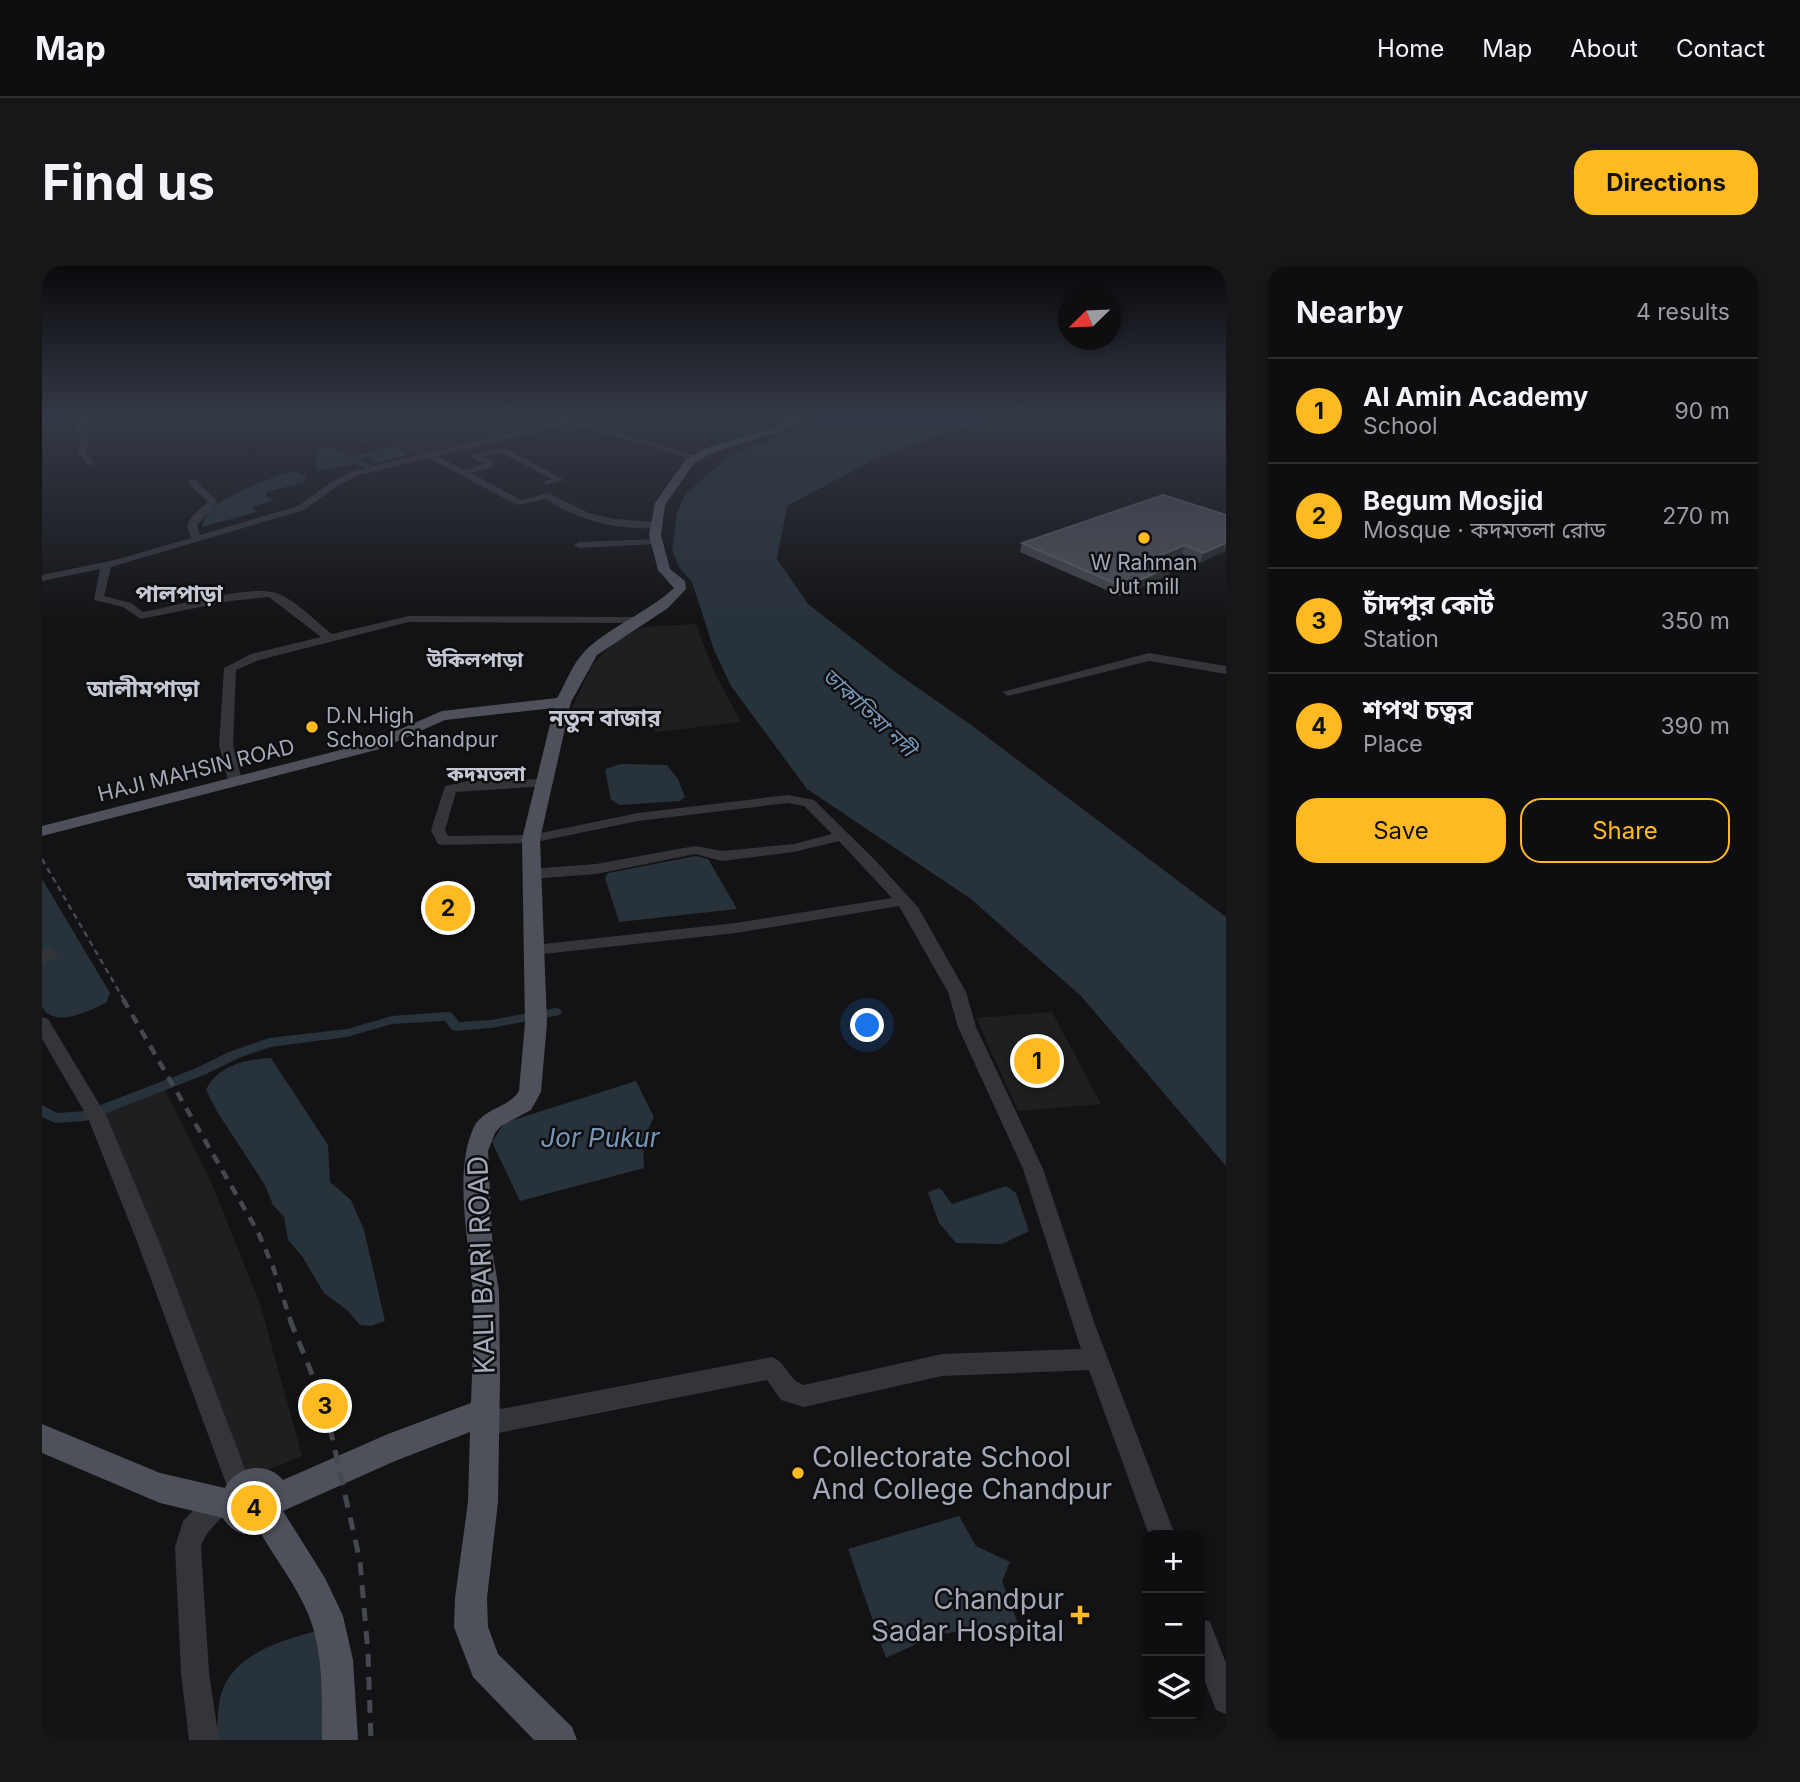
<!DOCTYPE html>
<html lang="en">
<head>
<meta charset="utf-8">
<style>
	body { margin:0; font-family:Inter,"Noto Sans Bengali",sans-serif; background:#171719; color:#f1f3f6 }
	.controls { position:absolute; right:21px; bottom:21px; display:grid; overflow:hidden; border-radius:14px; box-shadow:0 4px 10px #0003 }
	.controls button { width:63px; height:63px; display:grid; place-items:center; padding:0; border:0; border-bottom:2px solid #2e2e30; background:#0e0e10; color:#f1f3f6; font:35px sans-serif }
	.compass { position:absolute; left:1016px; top:21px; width:63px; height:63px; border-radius:50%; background:#0e0e10; box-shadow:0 4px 10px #0003; rotate:247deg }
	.you { position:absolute; left:826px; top:760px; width:24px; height:24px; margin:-18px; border:5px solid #fff; border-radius:50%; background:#1a73e8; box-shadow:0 0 0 10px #1a73e833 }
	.badge { display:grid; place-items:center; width:46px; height:46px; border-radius:50%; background:#ffba21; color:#111; font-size:23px; font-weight:700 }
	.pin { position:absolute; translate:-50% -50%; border:4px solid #fff; box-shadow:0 2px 7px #0006 }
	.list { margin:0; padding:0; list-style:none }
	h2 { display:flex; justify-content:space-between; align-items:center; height:91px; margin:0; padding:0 28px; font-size:30px }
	h2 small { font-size:23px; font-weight:400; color:#9b9c9f }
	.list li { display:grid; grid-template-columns:46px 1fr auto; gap:21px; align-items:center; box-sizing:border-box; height:105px; padding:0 28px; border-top:2px solid #2e2e30 }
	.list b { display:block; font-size:26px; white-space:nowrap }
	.list p { margin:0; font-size:23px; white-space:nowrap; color:#9b9c9f }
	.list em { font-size:23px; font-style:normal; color:#9b9c9f }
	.actions { display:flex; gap:14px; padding:21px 28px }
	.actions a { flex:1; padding:16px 0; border:2px solid #ffba21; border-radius:21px; text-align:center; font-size:24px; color:#ffba21 }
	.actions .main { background:#ffba21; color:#111 }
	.icon { flex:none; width:38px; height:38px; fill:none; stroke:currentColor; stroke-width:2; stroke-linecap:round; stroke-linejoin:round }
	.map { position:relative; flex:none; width:1184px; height:1474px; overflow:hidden; border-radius:21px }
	header { display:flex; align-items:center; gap:42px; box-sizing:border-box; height:98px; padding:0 35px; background:#0e0e10; border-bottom:2px solid #2e2e30 }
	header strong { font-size:33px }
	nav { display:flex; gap:38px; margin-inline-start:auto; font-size:24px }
	.intro { display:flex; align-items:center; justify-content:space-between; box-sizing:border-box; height:168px; padding:0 42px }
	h1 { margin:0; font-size:49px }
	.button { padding:18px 32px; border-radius:21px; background:#ffba21; color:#111; font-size:24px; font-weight:700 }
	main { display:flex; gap:42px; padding:0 42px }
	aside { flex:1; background:#0e0e10; border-radius:21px; box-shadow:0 4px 10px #0003 }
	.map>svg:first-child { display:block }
	.built { fill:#1f1f22 }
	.water { fill:#28323a }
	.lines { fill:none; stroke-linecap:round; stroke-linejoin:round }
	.canal { fill:#28323a; fill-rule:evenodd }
	.minor { fill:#34353a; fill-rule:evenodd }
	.major { fill:#4f515a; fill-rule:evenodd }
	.rail-far2 { stroke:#464850; stroke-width:2.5; stroke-dasharray:6 4.5; stroke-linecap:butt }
	.rail-far1 { stroke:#464850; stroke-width:4.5; stroke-dasharray:10 8; stroke-linecap:butt }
	.rail { stroke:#464850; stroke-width:5; stroke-dasharray:13 10; stroke-linecap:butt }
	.wall { fill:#43454b }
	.shaded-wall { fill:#2c2d31 }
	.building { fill:#4e5057; stroke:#5b5e66; stroke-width:2 }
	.poi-dot { fill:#ffba21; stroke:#0e0e10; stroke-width:2.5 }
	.labels { text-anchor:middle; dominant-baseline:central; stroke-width:5; stroke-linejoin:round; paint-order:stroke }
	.far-poi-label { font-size:21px; fill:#a3a9b7; stroke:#0e0e10 }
	.far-neighbourhood-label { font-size:21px; font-weight:bold; fill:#c5c8d2; stroke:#0e0e10 }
	.far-water-label { font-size:21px; font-style:italic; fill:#7696b6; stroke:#0e0e10 }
	.far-street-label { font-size:21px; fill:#a3a9b7; stroke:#0e0e10 }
	.far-quarter-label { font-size:23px; font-weight:bold; fill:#c5c8d2; stroke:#0e0e10 }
	.neighbourhood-label { font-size:26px; font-weight:bold; fill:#c5c8d2; stroke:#0e0e10 }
	.water-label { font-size:26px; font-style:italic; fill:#7696b6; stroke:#0e0e10 }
	.near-street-label { font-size:28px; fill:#a3a9b7; stroke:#0e0e10 }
	.near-poi-label { font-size:28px; fill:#a3a9b7; stroke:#0e0e10; text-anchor:start }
</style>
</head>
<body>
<header>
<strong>Map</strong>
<nav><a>Home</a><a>Map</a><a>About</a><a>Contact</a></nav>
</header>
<div class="intro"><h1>Find us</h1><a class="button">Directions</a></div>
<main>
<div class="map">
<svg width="1184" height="1474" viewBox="0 0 1184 1474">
	<rect width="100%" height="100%" fill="#131315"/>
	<g class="built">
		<path d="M490 152 504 160 374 191 348 173 319 177 309 155 297 153Z"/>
		<path d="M654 358 672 406 699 456 614 466 601 440 528 445 550 400 572 376 600 361Z"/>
		<path d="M1010 746 1059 838 976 845 934 752Z"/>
		<path d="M122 822 169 916 218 1038 260 1190 200 1214 100 936 62 846Z"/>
	</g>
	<g class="water">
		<path d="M784 152H974L930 158 835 192 745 240 735 293 766 338 856 408 932 461 1184 651V900L1039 730 929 633 765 523 689 420 672 384 650 316 637 301 630 284 635 247 643 228 686 191Z"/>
		<path d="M352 180 366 189 335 196 326 191 318 193 329 200 323 202 314 198 274 205 275 182 289 181C313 199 327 183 352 180Z"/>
		<path d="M254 206 263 210V216L225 226 224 230 232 234 210 241 215 246 160 261C162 254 165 247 171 242 183 230 238 206 254 206Z"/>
		<path d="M579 498 625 499 636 513 643 531 638 535 578 539 569 534 563 503Z"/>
		<path d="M654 590 666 593 695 643 577 656 563 612 566 607Z"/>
		<path d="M0 613 68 727 64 737C46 745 13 763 0 741Z"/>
		<path d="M229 792 286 879 288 916 309 934 322 964 343 1055 329 1060 318 1059 305 1044 282 1027 260 990 246 974 242 951 231 939 223 919 176 847 164 824C175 800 204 793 229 792Z"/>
		<path d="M594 815 612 851 601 874 602 902 478 935 450 876 462 857Z"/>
		<path d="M964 920 974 927 987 965 960 978 914 977 897 957 886 926 898 922 910 938Z"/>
		<path d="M917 1250 934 1280 968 1296 960 1315 980 1368 935 1361 889 1371 844 1392 806 1283Z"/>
		<path d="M278 1364 297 1474H174C176 1458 175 1434 182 1420 199 1385 244 1373 278 1364Z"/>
	</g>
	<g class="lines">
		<path class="canal" d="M514 742 518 743 520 746 518 749 449 762 414 765 410 764 403 755 350 758 305 771 228 781 197 792 162 809 44 855 13 857 0 851V839L15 847 43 845 152 803 187 786 227 772 305 763 350 750 406 746 410 747 417 756 449 754Z"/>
		<g class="minor">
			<path d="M38 152H46L42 163 48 169 44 186 51 197 47 200 36 186 40 170 34 164Z"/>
			<path d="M215 152H223V155L234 157 217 159Z"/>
			<path d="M357 152H375L326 161 322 159Z"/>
			<path d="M516 152H528L658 191 651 193 529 157 396 190 422 204 442 198 430 192V188L463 182 522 214 503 219V215L510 213 459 187 441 191 452 197V201L429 207 479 234 506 227 547 247 572 253 615 256 620 259 618 261C581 266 535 255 504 233L475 239 387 192 317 209 297 219 262 244 69 301 62 330 89 337 101 346C129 341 210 318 234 327 254 334 273 355 290 368L367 350 596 351 602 354 596 357 367 356 217 394 194 404 191 479 200 514 198 517H188L186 514 177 479 182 402 209 388 279 371 227 331 188 335 99 353 81 341 52 334 58 303 0 315V309L77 293 149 272 145 259 151 249 166 236 147 218V214H153L176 236 155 259 158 269 256 240 291 215 311 205 520 155Z"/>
			<path d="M618 273 619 275 614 278 537 282 532 279 537 276Z"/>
			<path d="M1107 387 1184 400V408L1107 395 966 430 960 426Z"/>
			<path d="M501 513 508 517 506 520 414 526 403 564 406 570 489 569 596 547 746 529 772 534 833 594 876 641 924 726 934 761 1001 903 1053 1059 1133 1269H1107L1047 1104 900 1110 762 1141 739 1134 725 1114 456 1167 434 1154 431 1146 434 1138 443 1134 459 1143 730 1091C745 1097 747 1115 762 1119L900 1088 1039 1083 981 903 916 761 906 726 857 640 694 667 492 689 484 684 492 679 694 657 850 632 797 575 752 586 680 595 653 588 554 608 489 613 481 608 489 603 554 598 653 580 680 585 752 578 790 568 762 540 746 537 596 555 489 577 401 579 396 578 389 564 403 520 426 515Z"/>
			<path d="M8 682 16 688 14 692 0 697V685Z"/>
			<path d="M0 751 6 753 65 851 118 978 203 1203 215 1221 211 1230 202 1234 193 1230 185 1220 96 978 46 852 0 773Z"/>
			<path d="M176 1224 185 1228 189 1237C182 1254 163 1263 159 1281L167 1407 177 1474H147L139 1407 133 1281 141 1255 167 1228Z"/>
			<path d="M1158 1352 1168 1356 1184 1397V1448L1174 1444 1158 1403Z"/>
		</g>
		<path class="major" d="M753 152H765L741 165 672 186 652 197 623 239 619 269 628 303 643 315 644 323 626 342 555 389 529 436 498 573 505 757 499 826 489 844 459 860 453 867 446 885 451 989 457 1025 458 1111 456 1236 445 1332 446 1361 456 1388 530 1461 535 1474H492L431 1411 412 1361 413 1332 426 1236 428 1166 353 1195 241 1245 283 1312 301 1350 311 1394 316 1474H280C280 1434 282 1388 267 1350 255 1320 234 1294 218 1266 203 1272 189 1265 181 1252L118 1237 0 1187V1158L118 1207 183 1222C194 1199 226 1195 241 1214L346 1168 429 1137C430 1100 433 1062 431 1025 427 977 411 904 432 861 441 842 467 842 477 825L483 757 480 573 512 442 403 454 338 483 0 570V560L326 477 400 445 515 432C524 417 530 398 543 385 567 361 605 347 632 322L616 304 607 269 613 237 644 193 664 182 735 161Z"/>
		<path class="rail-far2" d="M0 593 82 734"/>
		<path class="rail-far1" d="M81 733 216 966 231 1001 249 1056"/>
		<path class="rail" d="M248 1054 283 1140 318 1295 326 1387 329 1474"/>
	</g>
	<path class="wall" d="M1184 249 1158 297 1140 288 1120 296 1130 300 1127 309 1078 330 978 286 980 277Z"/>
	<g class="shaded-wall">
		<path d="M1184 277V285L1158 297 1161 287Z"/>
		<path d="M1143 279 1140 288 1108 302 1111 292Z"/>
		<path d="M1130 300 1127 309 1078 330 1081 321Z"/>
	</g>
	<path class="building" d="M1121 229 1184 249V277L1161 287 1143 279 1111 292 1130 300 1081 321 980 277Z"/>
	<linearGradient id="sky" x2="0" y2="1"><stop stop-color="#0a0a0c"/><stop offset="0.42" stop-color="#333946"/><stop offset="1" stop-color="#333946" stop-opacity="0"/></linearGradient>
	<rect width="1184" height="358" fill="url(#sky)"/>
	<g class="poi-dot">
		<circle cx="1102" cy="272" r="7"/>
		<circle cx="270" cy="461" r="7"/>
		<circle cx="756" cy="1207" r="7"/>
		<path d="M1034.5 1338.5h7v7h7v7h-7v7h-7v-7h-7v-7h7z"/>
	</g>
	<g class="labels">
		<g class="far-poi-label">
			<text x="1102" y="296">W Rahman<tspan x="1102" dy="24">Jut mill</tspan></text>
			<text x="284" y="449" text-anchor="start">D.N.High<tspan x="284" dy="24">School Chandpur</tspan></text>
		</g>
		<g class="far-neighbourhood-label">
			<text x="433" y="393">উকিলপাড়া</text>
			<text x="444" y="507">কদমতলা</text>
		</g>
		<g class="far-water-label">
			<text transform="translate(827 446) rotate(43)">ডাকাতিয়া নদী</text>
		</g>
		<g class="far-street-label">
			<text transform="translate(154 504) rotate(-14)">HAJI MAHSIN ROAD</text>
		</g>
		<g class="far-quarter-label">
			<text x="137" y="328">পালপাড়া</text>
			<text x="101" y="423">আলীমপাড়া</text>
			<text x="563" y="452">নতুন বাজার</text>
		</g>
		<g class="neighbourhood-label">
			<text x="217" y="614">আদালতপাড়া</text>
		</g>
		<g class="water-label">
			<text x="558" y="871">Jor Pukur</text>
		</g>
		<g class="near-street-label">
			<text transform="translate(439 999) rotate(-92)">KALI BARI ROAD</text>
		</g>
		<g class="near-poi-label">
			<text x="770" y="1191">Collectorate School<tspan x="770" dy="32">And College Chandpur</tspan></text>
			<text x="1022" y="1333" text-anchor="end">Chandpur<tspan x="1022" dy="32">Sadar Hospital</tspan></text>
		</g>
	</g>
</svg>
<div class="controls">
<button>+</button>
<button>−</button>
<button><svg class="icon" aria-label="layers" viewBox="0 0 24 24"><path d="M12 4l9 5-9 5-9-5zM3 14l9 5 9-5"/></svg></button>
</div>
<svg class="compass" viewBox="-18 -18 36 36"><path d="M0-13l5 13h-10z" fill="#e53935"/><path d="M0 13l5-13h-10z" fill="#9b9c9f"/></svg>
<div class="you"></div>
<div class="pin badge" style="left:995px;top:795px">1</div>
<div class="pin badge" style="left:406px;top:642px">2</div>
<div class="pin badge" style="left:283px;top:1140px">3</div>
<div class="pin badge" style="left:212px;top:1242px">4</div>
</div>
<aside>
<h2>Nearby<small>4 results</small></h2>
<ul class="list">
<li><span class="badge">1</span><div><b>Al Amin Academy</b><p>School</p></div><em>90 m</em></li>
<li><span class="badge">2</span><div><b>Begum Mosjid</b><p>Mosque · কদমতলা রোড</p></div><em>270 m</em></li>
<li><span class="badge">3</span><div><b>চাঁদপুর কোর্ট</b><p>Station</p></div><em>350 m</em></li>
<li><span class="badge">4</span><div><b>শপথ চত্বর</b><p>Place</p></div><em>390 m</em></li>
</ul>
<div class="actions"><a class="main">Save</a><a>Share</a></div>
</aside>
</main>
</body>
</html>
